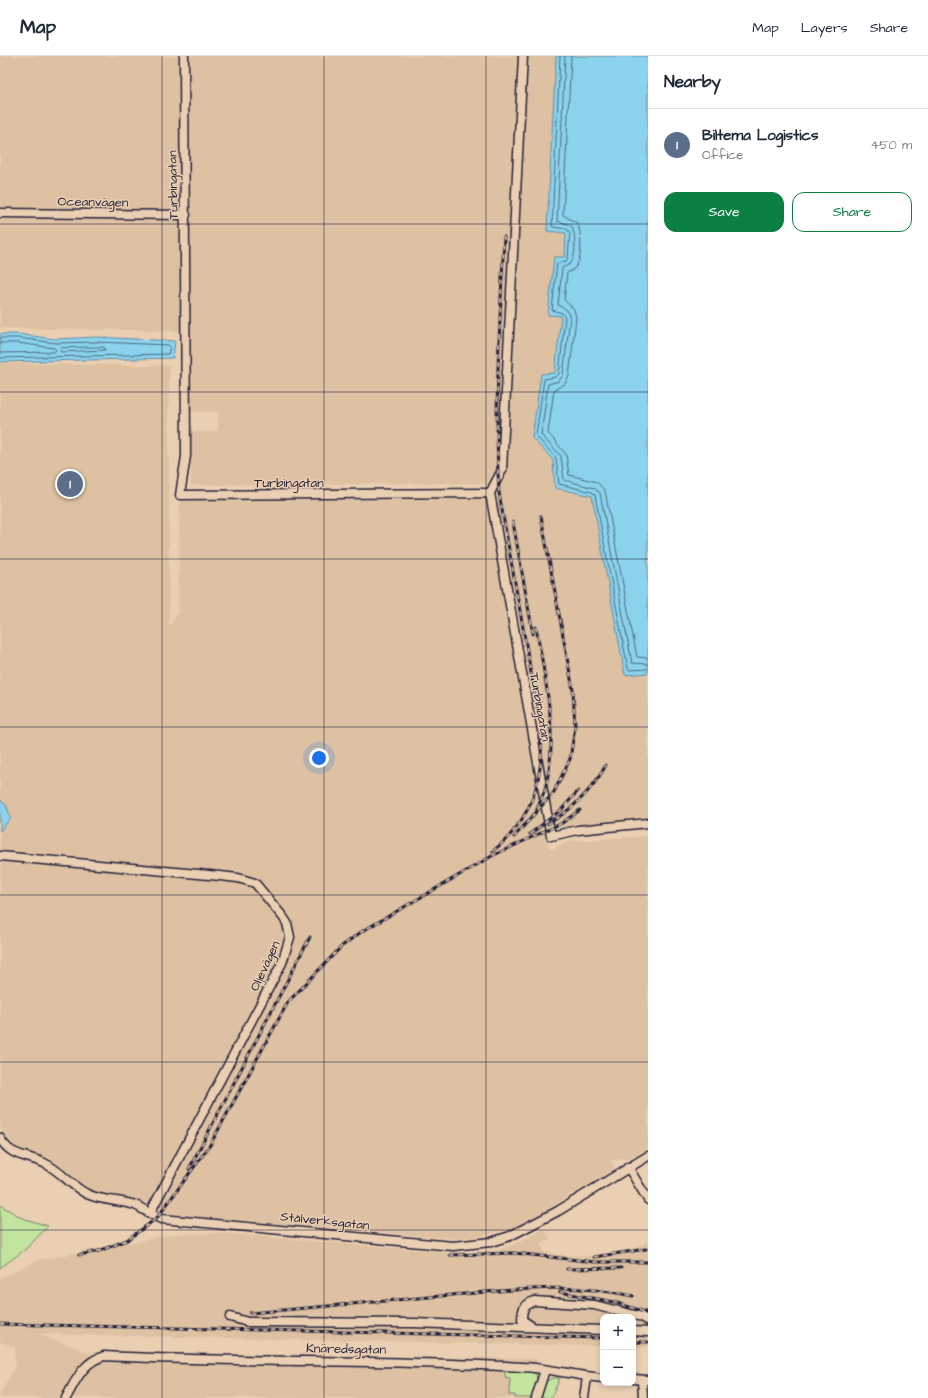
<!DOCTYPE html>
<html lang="en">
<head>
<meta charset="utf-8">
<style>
	body { margin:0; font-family:"Architects Daughter",sans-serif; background:#f6f6f7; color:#1f2937 }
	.controls { position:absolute; right:12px; bottom:12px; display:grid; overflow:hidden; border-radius:8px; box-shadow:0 2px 6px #0003 }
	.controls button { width:36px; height:36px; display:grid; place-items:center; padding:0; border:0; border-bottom:1px solid #e0e1e3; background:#fff; color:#1f2937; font:20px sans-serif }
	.you { position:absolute; left:319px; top:702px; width:14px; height:14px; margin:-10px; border:3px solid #fff; border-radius:50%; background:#1a73e8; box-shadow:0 0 0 6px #1a73e833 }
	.badge { display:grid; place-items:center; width:26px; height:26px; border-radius:50%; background:#0b8043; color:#fff; font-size:13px; font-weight:700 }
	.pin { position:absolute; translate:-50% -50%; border:2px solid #fff; box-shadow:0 1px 4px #0006 }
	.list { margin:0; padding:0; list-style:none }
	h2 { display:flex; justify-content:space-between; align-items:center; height:52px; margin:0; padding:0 16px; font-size:17px }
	h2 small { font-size:13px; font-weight:400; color:#747a83 }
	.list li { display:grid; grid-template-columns:26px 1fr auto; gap:12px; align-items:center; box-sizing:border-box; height:72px; padding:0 16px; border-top:1px solid #e0e1e3 }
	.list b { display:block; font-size:15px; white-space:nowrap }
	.list p { margin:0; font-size:13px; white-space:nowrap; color:#747a83 }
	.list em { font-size:13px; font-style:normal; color:#747a83 }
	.actions { display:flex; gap:8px; padding:12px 16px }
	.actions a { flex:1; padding:9px 0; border:1px solid #0b8043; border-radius:12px; text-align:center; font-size:14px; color:#0b8043 }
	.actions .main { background:#0b8043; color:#fff }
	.map { position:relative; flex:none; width:648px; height:1342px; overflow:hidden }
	header { display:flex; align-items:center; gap:24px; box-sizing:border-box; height:56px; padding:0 20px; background:#fff; border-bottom:1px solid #e0e1e3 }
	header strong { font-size:19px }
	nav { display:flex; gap:22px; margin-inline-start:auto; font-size:14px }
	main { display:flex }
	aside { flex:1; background:#fff }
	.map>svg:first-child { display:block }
	.built { fill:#ddc1a2 }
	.green { fill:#c2e49e; stroke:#72836c }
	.water { fill:#8bd3ec; stroke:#618ca5 }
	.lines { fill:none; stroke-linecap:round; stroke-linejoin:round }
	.shore { stroke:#4c6982; stroke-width:1 }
	.minor-casing { stroke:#22223b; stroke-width:11 }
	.minor { stroke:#ebcfb2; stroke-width:8 }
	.rail-casing { stroke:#22223b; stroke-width:3 }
	.rail { stroke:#ebcfb2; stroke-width:1.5; stroke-dasharray:4.5; stroke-linecap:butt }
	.grid { fill:none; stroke:#22223b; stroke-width:1; stroke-opacity:0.55 }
	.labels { text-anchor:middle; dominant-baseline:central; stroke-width:3; stroke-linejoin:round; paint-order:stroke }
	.street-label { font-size:13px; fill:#22223b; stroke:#ebcfb2 }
</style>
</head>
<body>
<header>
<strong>Map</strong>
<nav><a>Map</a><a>Layers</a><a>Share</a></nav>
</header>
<main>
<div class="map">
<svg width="648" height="1342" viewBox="0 0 648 1342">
	<rect width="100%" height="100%" fill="#ebcfb2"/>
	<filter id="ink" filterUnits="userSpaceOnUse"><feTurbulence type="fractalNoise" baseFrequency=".025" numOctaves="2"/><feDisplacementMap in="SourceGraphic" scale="8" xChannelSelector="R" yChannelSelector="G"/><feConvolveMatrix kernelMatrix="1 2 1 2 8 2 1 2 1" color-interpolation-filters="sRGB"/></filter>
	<g filter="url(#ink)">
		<g class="built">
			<path d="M0 0H556L547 174 566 176 565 201H554L548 259 561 260 555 317 542 393 553 404 555 432 592 440 625 618 648 617V761L563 772 558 770 552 757 543 709 528 605 498 450V436L483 427 191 429V376L218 375V356H190V275L0 272Z"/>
			<path d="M0 307 169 310V570L178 557 180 445 486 443 546 782 550 794 570 785 648 780V1092L629 1103 620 1102 611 1105 615 1113 516 1172 476 1181 455 1183 166 1158 133 1143 102 1138 82 1130 52 1103 21 1095 7 1082 0 1071V821L3 794H0Z"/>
			<path d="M544 1173 550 1183 541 1189 545 1196 560 1199 584 1200 604 1199 633 1193 648 1185V1291H633V1261H603V1290L38 1278 90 1297 105 1295 537 1303 526 1342H0V1338L15 1311V1291L0 1286V1222L39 1204 175 1178 220 1177 446 1196H476L498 1194 514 1189Z"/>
		</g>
		<g class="green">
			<path d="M0 1149 22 1162 48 1170 26 1193 0 1212Z"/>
			<path d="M505 1314C533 1316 543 1309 533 1342H515V1339H509L510 1322 505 1321Z"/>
			<path d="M552 1322H560L551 1342H541L546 1326Z"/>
		</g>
		<g class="water">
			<path d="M556 0H648V617L625 619 592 440 555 432 553 404 532 382 541 318 555 317 561 260 548 259 554 201H565L566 177 547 175Z"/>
			<path d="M0 278H18L55 283 96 281 175 285 173 302 0 306Z"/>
			<path d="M0 744 6 749 11 762 0 775Z"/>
		</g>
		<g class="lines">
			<g class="shore">
				<path d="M560 0 552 169 553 171 567 173 570 177 568 202 566 205 557 207 552 254 562 257 565 261 559 318 555 321 544 323 536 380 556 402 559 428 592 436 595 439 628 613 630 614 648 613"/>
				<path d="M565 0 557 165 571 169C576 175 576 199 572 205 570 210 565 210 562 212L558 249 567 254 570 262 563 319 559 325 548 328 541 379 561 400 564 424 594 432 600 437 632 607 648 608"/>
				<path d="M571 0 563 159 577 167C582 175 582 201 577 209 575 213 571 215 567 217L564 244 574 253 576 262 569 320 565 328 554 334 548 377 566 398 569 419 597 426 605 435 637 601 648 602"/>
				<path d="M0 282H18L56 287 96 286 168 289 170 291 168 298 0 302"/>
				<path d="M0 287H18L54 292 56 294 54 296 0 297"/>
				<path d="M96 291H104L105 294 61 296 59 294 61 292Z"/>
			</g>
			<defs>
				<g id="minor">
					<path d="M184 0 186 400 180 439 490 437 551 780 578 774 648 767"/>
					<path d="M0 157 186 159"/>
					<path d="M490 437 502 414 523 0"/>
					<path d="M0 800 220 820 238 822 255 827 283 861 287 867 290 881 282 907 150 1157"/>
					<path d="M0 1082C10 1101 27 1099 44 1107 60 1114 71 1130 87 1138 102 1145 119 1144 135 1149 144 1153 152 1160 162 1163L453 1190 491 1186 510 1180 558 1155 648 1100"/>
					<path d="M628 1111 648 1144"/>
					<path d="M230 1261 248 1266 414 1267 603 1274"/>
					<path d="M533 1271 522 1264C522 1253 524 1249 534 1245L594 1249 642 1261 648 1265"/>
					<path d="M633 1275 648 1276"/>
					<path d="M633 1323 648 1324"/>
					<path d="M642 1324 643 1342"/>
					<path d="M66 1342C76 1324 83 1306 104 1300 243 1307 383 1303 522 1311 549 1312 576 1320 603 1322"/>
					<path d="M536 1342 545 1314"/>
					<path d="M584 1342 587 1321"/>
				</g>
			</defs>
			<use href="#minor" class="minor-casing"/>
			<use href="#minor" class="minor"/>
			<defs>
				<g id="rail">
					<path d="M513 466 533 578"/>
					<path d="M536 571C546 626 564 701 537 753"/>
					<path d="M548 768C573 753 592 735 606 709"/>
					<path d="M530 778 561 754 578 735"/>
					<path d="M514 781 554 736 570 703 575 671 573 634 541 460"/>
					<path d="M493 795C533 763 544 723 541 673L499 437C494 352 500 266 504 181"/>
					<path d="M189 1113 310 881"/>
					<path d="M79 1199 99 1195 127 1184 157 1162 210 1089 288 946 342 890 361 876 492 800 562 767 580 754"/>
					<path d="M450 1199 514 1197 595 1206H648"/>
					<path d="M594 1201 646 1193"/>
					<path d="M567 1213 621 1212"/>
					<path d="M560 1236 614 1246 648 1257"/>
					<path d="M250 1257C318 1251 385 1245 452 1239 513 1234 572 1226 633 1240"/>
					<path d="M0 1268 603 1282"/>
					<path d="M633 1286H648"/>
				</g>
			</defs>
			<use href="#rail" class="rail-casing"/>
			<use href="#rail" class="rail"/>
		</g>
	</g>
	<path class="grid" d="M162 0V1342M324 0V1342M486 0V1342M0 168H648M0 336H648M0 503H648M0 671H648M0 839H648M0 1006H648M0 1174H648"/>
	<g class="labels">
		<g class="street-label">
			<text transform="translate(173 129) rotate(-91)">Turbingatan</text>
			<text transform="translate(93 146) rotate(1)">Oceanvägen</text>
			<text x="289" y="427">Turbingatan</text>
			<text transform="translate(540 651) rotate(80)">Turbingatan</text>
			<text transform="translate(265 910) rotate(-65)">Oljevägen</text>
			<text transform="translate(325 1165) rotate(6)">Stålverksgatan</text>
			<text transform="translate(346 1293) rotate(1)">Knäredsgatan</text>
		</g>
	</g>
</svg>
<div class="controls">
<button>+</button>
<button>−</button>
</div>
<div class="you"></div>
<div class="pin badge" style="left:70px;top:428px;background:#5c6f8a">1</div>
</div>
<aside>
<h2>Nearby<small></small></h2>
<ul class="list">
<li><span class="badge" style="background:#5c6f8a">1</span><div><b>Biltema Logistics</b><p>Office</p></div><em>450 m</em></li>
</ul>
<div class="actions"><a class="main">Save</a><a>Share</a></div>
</aside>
</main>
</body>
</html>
